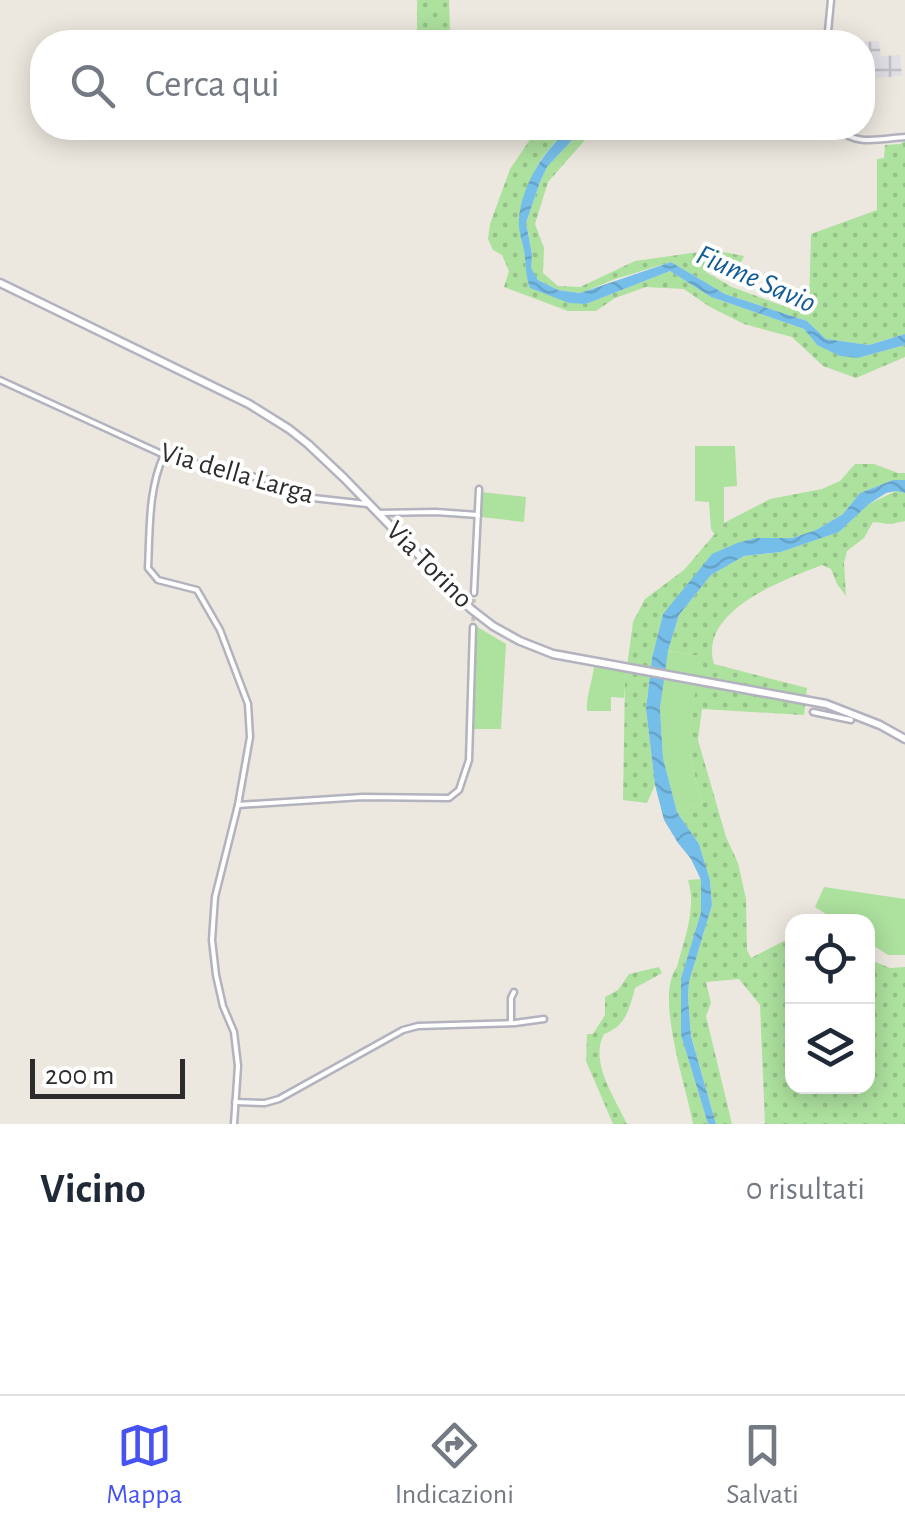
<!DOCTYPE html>
<html lang="it">
<head>
<meta charset="utf-8">
<style>
	body { margin:0; font-family:"Alegreya Sans",sans-serif; background:#f6f6f7; color:#1f2937 }
	.controls { position:absolute; right:30px; bottom:30px; display:grid; overflow:hidden; border-radius:20px; box-shadow:0 5px 25px #0003 }
	.controls button { width:90px; height:90px; display:grid; place-items:center; padding:0; border:0; border-bottom:2px solid #e0e1e3; background:#fff; color:#1f2937; font:50px sans-serif }
	.scale { position:absolute; left:30px; bottom:25px; width:155px; box-sizing:border-box; padding-left:10px; border:5px solid #2c2c2c; border-top:0; font-size:28px; line-height:35px; white-space:nowrap; color:#2c2c2c; -webkit-text-stroke:8px #fff; paint-order:stroke }
	.list { margin:0; padding:0; list-style:none }
	h2 { display:flex; justify-content:space-between; align-items:center; height:130px; margin:0; padding:0 40px; font-size:42px }
	h2 small { font-size:32px; font-weight:400; color:#747a83 }
	.icon { flex:none; width:55px; height:55px; fill:none; stroke:currentColor; stroke-width:2; stroke-linecap:round; stroke-linejoin:round }
	.map { position:relative; flex:none; width:905px; height:1124px; overflow:hidden }
	.search { position:absolute; background:#fff; box-shadow:0 5px 25px #0003; left:30px; right:30px; top:30px; height:110px; display:flex; align-items:center; gap:25px; box-sizing:border-box; padding:0 35px; border-radius:40px; color:#747a83; font-size:38px }
	.sheet { height:270px; background:#fff }
	nav { display:flex; justify-content:space-around; align-items:center; box-sizing:border-box; height:140px; border-top:2px solid #e0e1e3; background:#fff; font-size:28px; color:#747a83 }
	nav a { display:grid; justify-items:center; gap:5px }
	nav .on { color:#4653f2 }
	.map>svg:first-child { display:block }
	.industrial { fill:url(#industrial-grid) }
	.grass { fill:url(#grass-dots) }
	.garden { fill:#ade19e }
	.water { fill:url(#water-waves) }
	.lines { fill:none; stroke-linecap:round; stroke-linejoin:round }
	.street-tunnel { stroke:#c6c2bb; stroke-width:4; stroke-dasharray:4 2; stroke-linecap:butt }
	.street-casing { stroke:#b2b3be; stroke-width:9 }
	.secondary-casing { stroke:#b2b3be; stroke-width:11 }
	.street { stroke:#fff; stroke-width:4 }
	.secondary { stroke:#fff; stroke-width:6 }
	.labels { text-anchor:middle; dominant-baseline:central; stroke-width:8; stroke-linejoin:round; paint-order:stroke }
	.street-label { font-size:28px; fill:#2c2c2c; stroke:#fff }
	.water-label { font-size:30px; font-style:italic; fill:#135c98; stroke:#fff }
</style>
</head>
<body>
<div class="map">
<svg width="905" height="1124" viewBox="0 0 905 1124">
	<defs>
		<pattern id="industrial-grid" width="8" height="8" patternUnits="userSpaceOnUse" patternTransform="scale(2.5)"><rect width="8" height="8" fill="#e1dfe6"/><path d="M0 4h8M4 0v8" fill="none" stroke="#c1c0c5"/></pattern>
		<pattern id="grass-dots" width="8" height="8" patternUnits="userSpaceOnUse" patternTransform="scale(2.5)"><rect width="8" height="8" fill="#ade19e"/><path d="M2 2h.1M6 6h.1" fill="none" stroke="#95c188" stroke-width="1.8" stroke-linecap="round"/></pattern>
		<pattern id="water-waves" width="16" height="10" patternUnits="userSpaceOnUse" patternTransform="scale(2.5)"><rect width="16" height="10" fill="#76beea"/><path d="M0 5q4-4 8 0t8 0" fill="none" stroke="#66a3c9"/></pattern>
	</defs>
	<rect width="100%" height="100%" fill="#ede8df"/>
	<path class="industrial" d="M879 41 881 56 900 55 902 76 876 78 874 82 863 83 862 42Z"/>
	<g class="grass">
		<path d="M417 0H449L450 31H417Z"/>
		<path d="M538 128H573C537 150 520 194 521 235 521 243 525 250 525 258 526 269 527 277 530 288L586 304 670 271 711 297 804 329 817 345 858 358 905 345V357L856 378 823 366 792 337 744 324 710 307 684 289 646 287 615 298 596 311H568L504 287 509 271 502 255 493 250 488 239 490 224 510 169Z"/>
		<path d="M592 128H610L585 140 548 182 535 224 544 248 543 273 558 286 580 287 635 261 713 250 744 256 738 269 711 259 706 272 732 287 797 311 809 306 811 234 877 210V159L884 158 885 145 900 144 905 141V334L869 345 826 339 807 321 725 294 671 262 615 279 581 293 558 290 538 280 530 268 532 254 526 223 540 182 547 167 575 137Z"/>
		<path d="M855 464H874L898 473H905V480H893L860 493 843 514 816 530 792 538H756L663 614 652 658 646 709 655 785 647 803 623 800 625 681 633 622 645 599 684 570 724 523 770 499 822 489 840 481Z"/>
		<path d="M896 491 905 493V521L891 524 873 522 864 538 847 551 844 563 846 596 837 584 831 569 822 565C784 580 698 610 714 664L807 688 804 715 702 709 698 740 726 837 738 863 746 899 747 950 751 958 792 937V1086H868V959L890 968 905 967V1124H765L760 1005 739 979 706 982 711 1003 706 1016 732 1124H716L691 1035 688 996 689 982 712 905 710 880 699 844 677 812 702 804 689 753V736L699 656 668 651 679 615 711 575 744 556 781 552 839 532 869 504Z"/>
		<path d="M701 879V912L681 978V1035L708 1124H693C687 1088 654 996 677 967 684 940 697 907 688 880Z"/>
		<path d="M659 967 662 973 635 988C629 1010 626 1026 604 1034 589 1062 615 1098 627 1124H613L586 1061 587 1034H593L605 1015V997L618 990 629 974Z"/>
	</g>
	<g class="garden">
		<path d="M695 446H735L737 486 724 487V523L715 535 711 529 709 502 695 501Z"/>
		<path d="M481 492 526 497 524 522 481 517Z"/>
		<path d="M476 626 506 644 501 729H474Z"/>
		<path d="M667 651 700 656 689 736V753L702 804 677 812 663 758 660 708Z"/>
		<path d="M594 667 626 672 624 698 611 697V711H587C586 697 592 682 594 667Z"/>
		<path d="M824 887 905 899V955H888L868 942V922L837 921 815 907Z"/>
	</g>
	<g class="water">
		<path d="M573 128H592L575 137 547 167 540 182 526 223 532 254 531 268 538 280 558 290 580 293 671 262 725 294 807 321 826 339 869 345 905 334V345L858 358 840 356 817 345 804 329 711 297 670 271 586 304 569 303 530 288C526 277 526 269 525 258 524 245 518 233 519 219 521 187 546 144 573 128Z"/>
		<path d="M893 480H905V493L896 491 886 493 869 504 839 532 781 552 744 556 711 575 679 615 668 651 660 708 663 758 677 812 699 844 710 880 712 905 689 982 688 996 691 1036 716 1124H708L681 1035V978L701 912V880L691 859 678 843 664 820 655 785 646 709 652 658 663 614 712 554 737 543 756 538H792L816 530 843 514 860 493Z"/>
	</g>
	<g class="lines">
		<path class="street-tunnel" d="M473 627 474 593"/>
		<defs>
			<g id="street">
				<path d="M827 42 831 0"/>
				<path d="M840 128C852 147 885 138 905 137"/>
				<path d="M0 380 164 455 221 470 275 481 313 498 367 504"/>
				<path d="M164 455C148 489 150 531 148 568L158 580 197 590 220 630 248 704 250 737 238 805 215 897 212 940 216 975 223 1006 234 1032 238 1066 234 1124"/>
				<path d="M377 513 436 512 478 515"/>
				<path d="M474 593 479 489"/>
				<path d="M813 712 851 720"/>
				<path d="M238 805 363 797 449 798 459 790 469 760 473 627"/>
				<path d="M511 1023V998L514 992"/>
				<path d="M235 1102 265 1103 279 1099 403 1030 418 1026 515 1023 544 1019"/>
			</g>
			<path id="secondary" d="M0 283 249 404 289 429 308 444 344 478 471 609 493 626 520 641 553 654 826 704 880 725 905 739"/>
		</defs>
		<use href="#street" class="street-casing"/>
		<use href="#secondary" class="secondary-casing"/>
		<use href="#street" class="street"/>
		<use href="#secondary" class="secondary"/>
	</g>
	<g class="labels">
		<g class="street-label">
			<text transform="translate(237 474) rotate(16)">Via della Larga</text>
			<text transform="translate(429 565) rotate(45)">Via Torino</text>
		</g>
		<g class="water-label">
			<text transform="translate(756 279) rotate(24)">Fiume Savio</text>
		</g>
	</g>
</svg>
<div class="controls">
<button><svg class="icon" aria-label="locate" viewBox="0 0 24 24"><circle cx="12" cy="12" r="6"/><path d="M12 2v4M12 18v4M2 12h4M18 12h4"/></svg></button>
<button><svg class="icon" aria-label="layers" viewBox="0 0 24 24"><path d="M12 4l9 5-9 5-9-5zM3 14l9 5 9-5"/></svg></button>
</div>
<div class="scale">200 m</div>
<div class="search"><svg class="icon" aria-label="search" viewBox="0 0 24 24"><circle cx="10" cy="10" r="6"/><path d="M15 15l6 6"/></svg>Cerca qui</div>
</div>
<section class="sheet">
<h2>Vicino<small>0 risultati</small></h2>
<ul class="list">
</ul>
</section>
<nav>
<a class="on"><svg class="icon" aria-label="map" viewBox="0 0 24 24"><path d="M3 6l6-2 6 2 6-2v14l-6 2-6-2-6 2zM9 4v14M15 6v14"/></svg>Mappa</a>
<a><svg class="icon" aria-label="directions" viewBox="0 0 24 24"><path d="M12 3l9 9-9 9-9-9zM9 14v-3h6M13 9l2 2-2 2"/></svg>Indicazioni</a>
<a><svg class="icon" aria-label="saved" viewBox="0 0 24 24"><path d="M7 4h10v16l-5-4-5 4z"/></svg>Salvati</a>
</nav>
</body>
</html>
